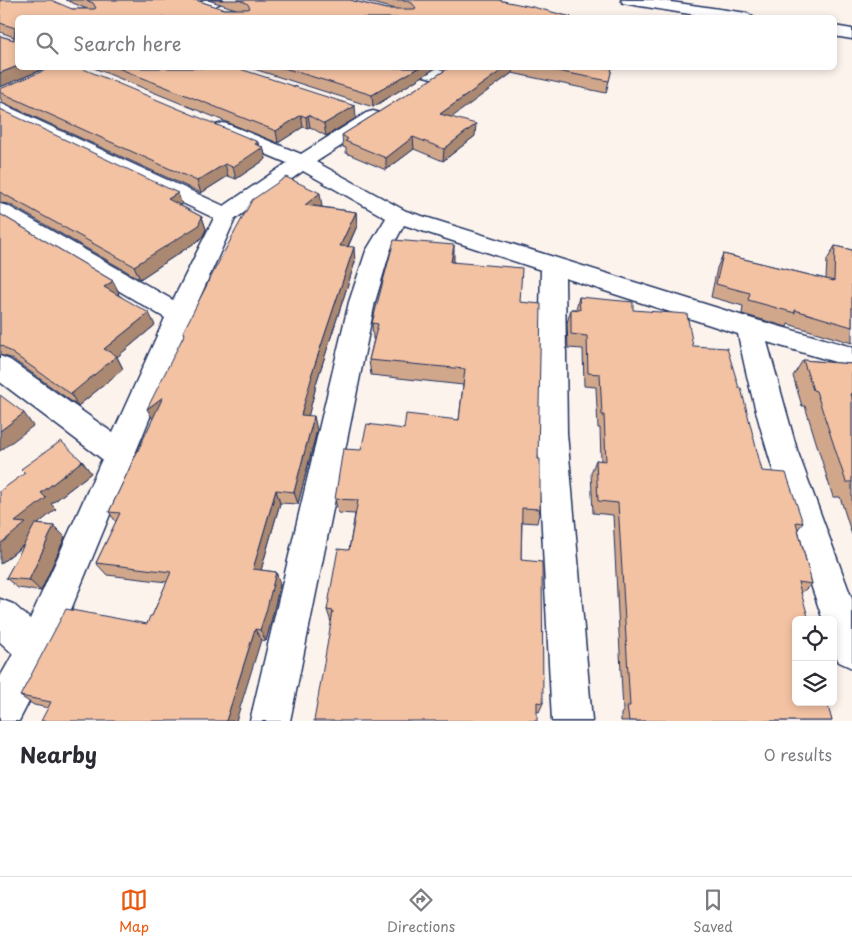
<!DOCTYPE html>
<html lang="en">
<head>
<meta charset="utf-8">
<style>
	body { margin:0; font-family:"Playpen Sans",sans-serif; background:#f7f7f7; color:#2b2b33 }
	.controls { position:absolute; right:15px; bottom:15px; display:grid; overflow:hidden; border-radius:8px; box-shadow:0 2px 8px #0003 }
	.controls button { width:45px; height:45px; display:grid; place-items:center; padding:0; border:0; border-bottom:1px solid #e1e1e2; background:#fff; color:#2b2b33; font:25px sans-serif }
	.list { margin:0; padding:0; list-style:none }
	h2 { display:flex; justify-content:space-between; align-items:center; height:65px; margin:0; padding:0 20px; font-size:21px }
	h2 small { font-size:16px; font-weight:400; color:#7c7c81 }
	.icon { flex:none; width:28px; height:28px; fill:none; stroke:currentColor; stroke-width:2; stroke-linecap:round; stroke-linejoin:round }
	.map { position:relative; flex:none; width:852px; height:721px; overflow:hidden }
	.search { position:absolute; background:#fff; box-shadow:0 2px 8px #0003; left:15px; right:15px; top:15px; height:55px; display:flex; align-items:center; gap:12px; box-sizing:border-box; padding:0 18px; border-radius:8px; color:#7c7c81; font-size:19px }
	.sheet { height:155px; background:#fff }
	nav { display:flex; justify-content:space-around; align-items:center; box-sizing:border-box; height:70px; border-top:1px solid #e1e1e2; background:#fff; font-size:14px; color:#7c7c81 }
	nav a { display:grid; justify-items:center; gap:2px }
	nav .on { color:#ea580c }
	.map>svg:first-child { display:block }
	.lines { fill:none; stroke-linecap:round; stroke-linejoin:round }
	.minor-casing { stroke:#1b2f5e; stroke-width:3 }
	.minor { fill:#fff; fill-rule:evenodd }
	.wall { fill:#d1a78c; stroke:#1b2f5e }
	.shaded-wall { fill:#aa8872; stroke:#1b2f5e }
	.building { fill:#f3c2a3; stroke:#1b2f5e }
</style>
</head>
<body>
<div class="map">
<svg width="852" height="721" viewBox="0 0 852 721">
	<rect width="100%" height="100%" fill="#fdf3ed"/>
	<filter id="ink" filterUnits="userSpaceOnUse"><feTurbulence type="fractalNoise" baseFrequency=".02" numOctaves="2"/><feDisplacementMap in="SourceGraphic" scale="10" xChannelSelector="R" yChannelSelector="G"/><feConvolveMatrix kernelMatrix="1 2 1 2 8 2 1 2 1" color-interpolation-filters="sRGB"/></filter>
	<g filter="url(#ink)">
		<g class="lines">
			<defs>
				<g id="minor">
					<path d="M204 0H223L221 3 192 18H172L174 15Z"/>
					<path d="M621 0H657L747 13 754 18H714L628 4 623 3Z"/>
					<path d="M834 26 852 29V39L834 36Z"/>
					<path d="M407 68C418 67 440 64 448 75L445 79 439 80 409 72Z"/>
					<path d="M0 103 224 206 287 163 216 133 213 129 216 125 223 123 230 125 301 154 366 113 373 111 380 113 382 117 380 121 316 162 406 211 753 319 852 347V367L767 342 797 450 852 599V668L839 662 833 650V620H823C791 525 757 432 738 334L565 278 567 433 592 721H552L537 433 541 270 404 225 390 251 375 302 290 721H250L349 302 366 251 386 218 303 171 235 219 192 315 49 663 19 721H0V677L13 654 0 642V599L13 604 30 619 102 459 0 382V356L10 360 113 433 165 318 0 220V204L8 206 173 300 214 218 0 116Z"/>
				</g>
			</defs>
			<use href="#minor" class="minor-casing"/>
			<use href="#minor" class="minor"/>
		</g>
		<g class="wall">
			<path d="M0 0 72 9H87L66 0H196L223 9H236L208 0H350L386 9H396L360 0H498L571 17V18H18V68H46L0 87V36L14 40V37L0 32Z"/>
			<path d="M94 68H237L356 118 326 136 310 127 307 128 303 127 278 143Z"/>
			<path d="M251 68H436L373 107Z"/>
			<path d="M449 68H612L606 93 512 73 451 117 475 136 443 161 414 149 386 170 346 153V148L343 147 342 135Z"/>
			<path d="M0 89 259 146 263 147 266 159 236 179 228 176 201 193 2 102 0 97Z"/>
			<path d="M0 109 182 205 181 206 202 217 206 229 202 238 140 279 9 204 0 203Z"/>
			<path d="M322 207 356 212 357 226 348 247 355 262 315 387V390L308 416 317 430 298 504 280 503 261 570 276 572 280 584 271 622 266 641 261 640 49 708 34 705 20 696 147 624 152 616 167 582 107 575 96 563 116 522 109 512 153 419 184 335 183 332Z"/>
			<path d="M0 214 113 281 119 293 118 294 155 325 117 357 123 369 78 406 11 358 0 355Z"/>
			<path d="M835 246 852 250V343L788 324 787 327 742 314 743 306 711 297 717 268 723 254 826 279 827 260Z"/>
			<path d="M453 262 520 302 538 459 540 509 537 523 522 522 521 560 543 703 539 712 331 622 327 610 349 550 355 514 338 513 335 499 361 450 404 429 459 420 463 385 371 375 369 360 374 339H373L372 323Z"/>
			<path d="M579 297 633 310 693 346 762 471 803 523 798 529 812 584 801 593 796 620 832 721H621V714L623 711 613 515 593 513 591 473 596 460 601 461 600 428H598L596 387 584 386 583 349 568 348 567 323 571 309H576Z"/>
			<path d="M803 360 852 364V535L840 497H833L805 406H802L793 376Z"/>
			<path d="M82 461 91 473 51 504 56 509 37 524 54 526 65 537 41 591 18 588 6 578 24 545 0 564Z"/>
		</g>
		<g class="shaded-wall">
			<path d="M18 66V68H46L0 87V73Z"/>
			<path d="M418 68H436L373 107 372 95Z"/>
			<path d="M505 68H513L512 73 440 126V114Z"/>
			<path d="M355 106 356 118 326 136 324 124Z"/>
			<path d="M301 115 303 127 278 143 276 131Z"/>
			<path d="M308 115 310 127 307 128 306 117Z"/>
			<path d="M476 124 475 136 443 161 444 149Z"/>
			<path d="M413 137 414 149 386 170V158Z"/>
			<path d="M258 142 260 150 263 147 266 159 236 179 233 167 255 144Z"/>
			<path d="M225 164 228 176 201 193 197 181Z"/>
			<path d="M178 193 182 205 172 211 168 199Z"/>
			<path d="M320 193 322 207 305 205Z"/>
			<path d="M356 212 357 226 341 261 340 246Z"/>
			<path d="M202 217 206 229 202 238 140 279 134 266Z"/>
			<path d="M454 245V261L451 278V262Z"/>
			<path d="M354 247 355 262 315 387V390L305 429 301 415 311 376Z"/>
			<path d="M113 281 119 293 111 299 104 287Z"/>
			<path d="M149 313 155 325 117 357 123 369 78 406 71 394 104 349Z"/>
			<path d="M163 397 155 423 147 409Z"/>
			<path d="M24 413 33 426 0 451V431Z"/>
			<path d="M314 416 317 430 298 504 294 492Z"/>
			<path d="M82 461 91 473 51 504 56 509 32 529 37 534 0 564V544L15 522 41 493Z"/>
			<path d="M276 490 280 503 258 581 253 569Z"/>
			<path d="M54 526 65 537 41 591 29 580Z"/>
			<path d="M276 572 280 584 271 622 266 641 260 630Z"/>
			<path d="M255 629 261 640 236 721H226Z"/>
		</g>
		<g class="building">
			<path d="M0 0H51L72 9H94L96 8 93 3 86 0H196L223 9H248L250 8 247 3 238 0H350L386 9H414L416 8 412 3 402 0H498L533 7 571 17 570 18H18V66L0 73V36L14 40 15 28 0 23Z"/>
			<path d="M50 68H81L258 142 255 144 263 147 233 167 225 164 197 181 0 92V89Z"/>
			<path d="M118 68H237L355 106 324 124 308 115 306 117 301 115 276 131Z"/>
			<path d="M284 68H418L372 95Z"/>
			<path d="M449 68H505L440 114 476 124 444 149 413 137 386 158 345 141 348 139 342 135Z"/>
			<path d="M542 68H612L609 81Z"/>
			<path d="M0 109 178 193 168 199 202 217 198 226 134 266 0 192Z"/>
			<path d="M286 177 320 193 305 205 356 212 340 246 354 247 311 376H312L301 415 314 416 294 492 276 490 253 569 276 572 266 612 260 630 255 629 226 721H41L51 702 20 696 66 609 147 624 150 616H152L171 572 96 563 120 513 109 512 163 397 147 409 185 333 183 332 216 267 252 200Z"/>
			<path d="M0 214 113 281 104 287 149 313 104 349 117 356 71 394 2 346 0 345Z"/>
			<path d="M394 240 454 245 451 262 522 268 520 302 541 304 538 459H540V509L522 508 521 560 542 562 543 703 537 702V721H314L333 611 327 610 338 549 349 550 358 500 335 499 343 449 361 450 367 424 404 429 406 414 459 420 465 369 369 360 378 324 372 323Z"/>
			<path d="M835 246 852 250V327L795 310V313L748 300 750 293 716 284 723 254 834 281Z"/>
			<path d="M579 297 633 302V310L687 314 693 346 727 348 739 388H741L762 471 786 473 803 523 796 522 812 584 798 582 809 620H796V702H827L832 721H629L627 706H630L618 503 598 501 596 460 606 461 604 415H602L600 374 588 373 587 336 571 334V309L580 310Z"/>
			<path d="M803 360 852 364V394H851L852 398V482H846L816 391 813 390Z"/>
			<path d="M0 395 24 413 0 431Z"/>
			<path d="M61 441 82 461 41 493 46 498 15 522 26 523 0 544V491L25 473 21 469Z"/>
			<path d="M35 524 54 526 29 580 6 578Z"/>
		</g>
	</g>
</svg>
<div class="controls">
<button><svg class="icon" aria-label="locate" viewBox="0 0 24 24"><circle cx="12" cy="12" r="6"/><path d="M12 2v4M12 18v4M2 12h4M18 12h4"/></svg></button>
<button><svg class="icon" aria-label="layers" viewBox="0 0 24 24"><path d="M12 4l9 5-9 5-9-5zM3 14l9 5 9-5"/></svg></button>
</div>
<div class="search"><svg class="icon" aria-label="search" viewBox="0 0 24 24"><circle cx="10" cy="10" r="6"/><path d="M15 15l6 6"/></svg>Search here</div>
</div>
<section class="sheet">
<h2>Nearby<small>0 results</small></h2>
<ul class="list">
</ul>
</section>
<nav>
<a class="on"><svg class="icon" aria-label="map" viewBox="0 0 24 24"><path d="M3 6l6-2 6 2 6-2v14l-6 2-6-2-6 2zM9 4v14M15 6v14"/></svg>Map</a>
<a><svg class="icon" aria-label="directions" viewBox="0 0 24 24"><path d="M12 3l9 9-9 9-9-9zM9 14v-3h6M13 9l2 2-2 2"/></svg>Directions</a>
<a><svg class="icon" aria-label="saved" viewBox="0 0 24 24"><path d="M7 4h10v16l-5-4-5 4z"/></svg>Saved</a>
</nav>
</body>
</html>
